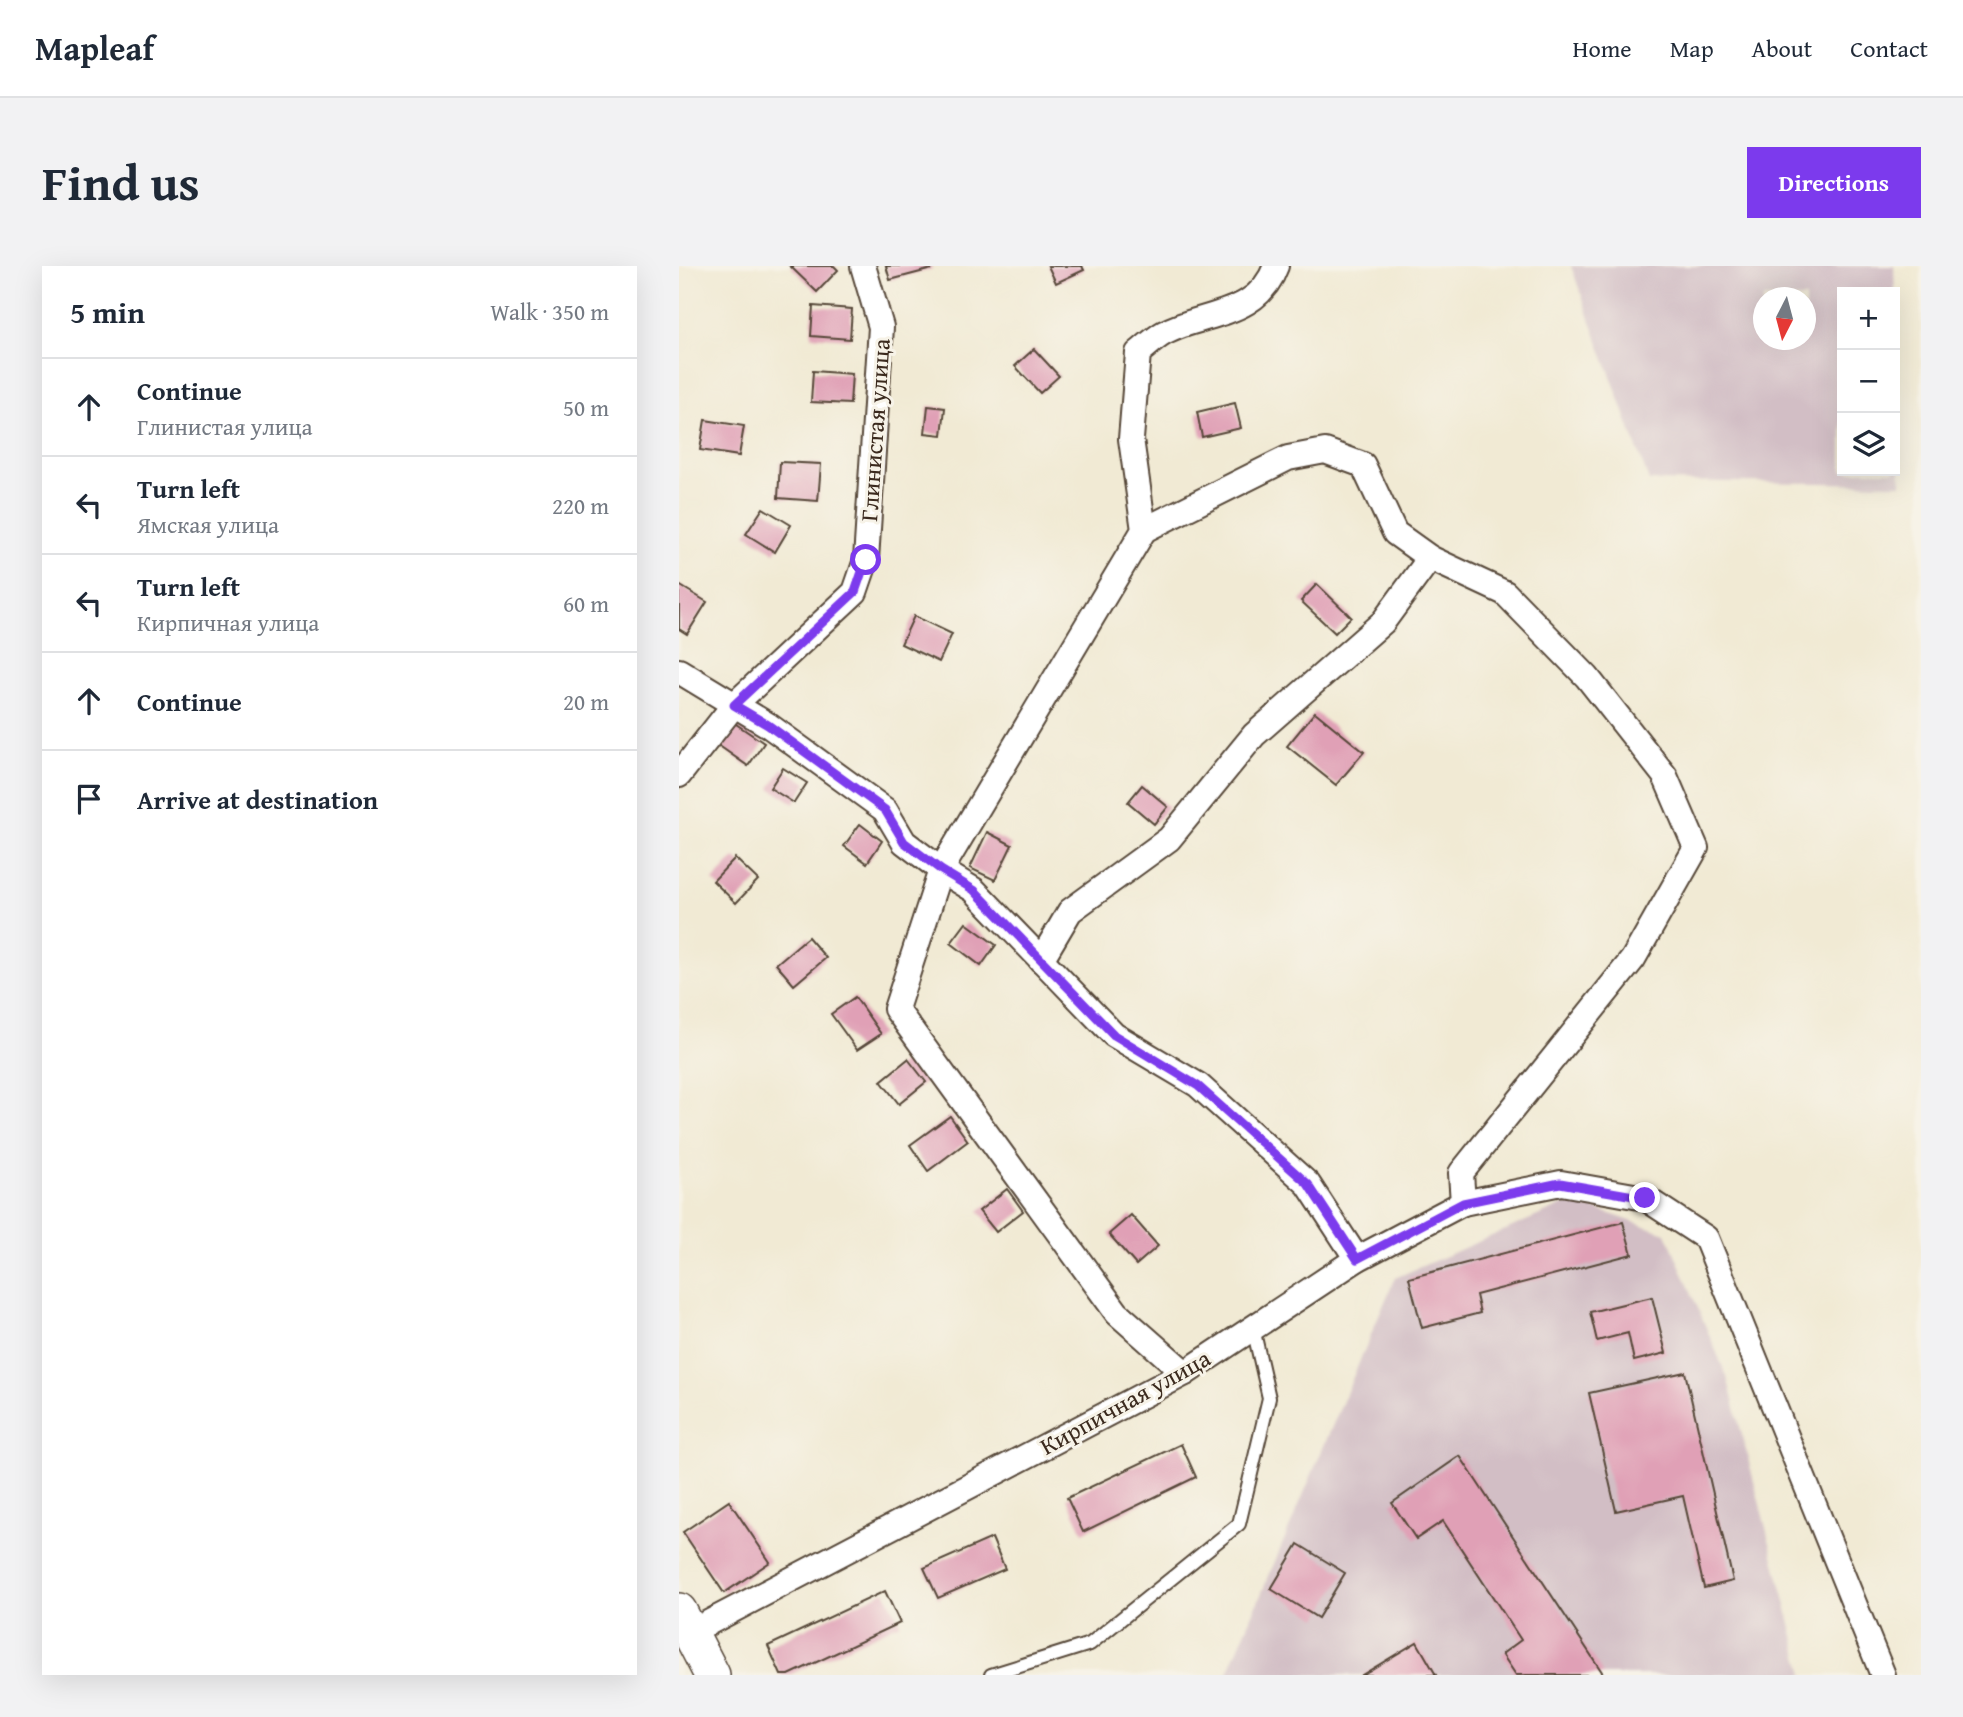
<!DOCTYPE html>
<html lang="en">
<head>
<meta charset="utf-8">
<style>
	body { margin:0; font-family:"Gentium Book Plus",serif; background:#f2f2f3; color:#1f2937 }
	.controls { position:absolute; right:21px; top:21px; display:grid; overflow:hidden; border-radius:0px; box-shadow:0 7px 28px #0002 }
	.controls button { width:63px; height:63px; display:grid; place-items:center; padding:0; border:0; border-bottom:2px solid #e0e1e3; background:#fff; color:#1f2937; font:35px sans-serif }
	.compass { position:absolute; left:1074px; top:21px; width:63px; height:63px; border-radius:50%; background:#fff; box-shadow:0 7px 28px #0002; rotate:186deg }
	.stop { position:absolute; width:21px; height:21px; margin:-16px; border:5px solid #7c3aed; border-radius:50%; background:#fff }
	.stop.end { background:#7c3aed; border-color:#fff; box-shadow:0 2px 7px #0008 }
	.list { margin:0; padding:0; list-style:none }
	h2 { display:flex; justify-content:space-between; align-items:center; height:91px; margin:0; padding:0 28px; font-size:30px }
	h2 small { font-size:23px; font-weight:400; color:#747a83 }
	.list li { display:grid; grid-template-columns:46px 1fr auto; gap:21px; align-items:center; box-sizing:border-box; height:98px; padding:0 28px; border-top:2px solid #e0e1e3 }
	.list b { display:block; font-size:26px; white-space:nowrap }
	.list p { margin:0; font-size:23px; white-space:nowrap; color:#747a83 }
	.list em { font-size:23px; font-style:normal; color:#747a83 }
	.icon { flex:none; width:38px; height:38px; fill:none; stroke:currentColor; stroke-width:2; stroke-linecap:round; stroke-linejoin:round }
	.map { position:relative; flex:none; width:1242px; height:1409px; overflow:hidden; border-radius:0px }
	header { display:flex; align-items:center; gap:42px; box-sizing:border-box; height:98px; padding:0 35px; background:#fff; border-bottom:2px solid #e0e1e3 }
	header strong { font-size:33px }
	nav { display:flex; gap:38px; margin-inline-start:auto; font-size:24px }
	.intro { display:flex; align-items:center; justify-content:space-between; box-sizing:border-box; height:168px; padding:0 42px }
	h1 { margin:0; font-size:49px }
	.button { padding:18px 32px; border-radius:0px; background:#7c3aed; color:#fff; font-size:24px; font-weight:700 }
	main { display:flex; gap:42px; padding:0 42px }
	aside { flex:1; background:#fff; border-radius:0px; box-shadow:0 7px 28px #0002 }
	.map>svg:first-child { display:block }
	.industrial { fill:#d2bec5; fill-rule:evenodd }
	.building { fill:#e0a0b6 }
	.lines { fill:none; stroke-linecap:round; stroke-linejoin:round }
	.lane-casing { stroke:#564739; stroke-width:16 }
	.street-casing { stroke:#564739; stroke-width:28 }
	.secondary-casing { stroke:#564739; stroke-width:38 }
	.lane { stroke:#fff; stroke-width:12 }
	.street { stroke:#fff; stroke-width:24 }
	.secondary { stroke:#fff; stroke-width:35 }
	.route { stroke:#7c3aed; stroke-width:9 }
	.labels { text-anchor:middle; dominant-baseline:central; stroke-width:6; stroke-linejoin:round; paint-order:stroke }
	.street-label { font-size:24px; fill:#3b2a1e; stroke:#f7f3e8 }
</style>
</head>
<body>
<header>
<strong>Mapleaf</strong>
<nav><a>Home</a><a>Map</a><a>About</a><a>Contact</a></nav>
</header>
<div class="intro"><h1>Find us</h1><a class="button">Directions</a></div>
<main>
<aside>
<h2>5 min<small>Walk · 350 m</small></h2>
<ul class="list">
<li><svg class="icon" aria-label="ahead" viewBox="0 0 24 24"><path d="M12 20V5M6 11l6-6 6 6"/></svg><div><b>Continue</b><p>Глинистая улица</p></div><em>50 m</em></li>
<li><svg class="icon" aria-label="left" viewBox="0 0 24 24"><path d="M17 20v-9H6M10 6l-5 5 5 5"/></svg><div><b>Turn left</b><p>Ямская улица</p></div><em>220 m</em></li>
<li><svg class="icon" aria-label="left" viewBox="0 0 24 24"><path d="M17 20v-9H6M10 6l-5 5 5 5"/></svg><div><b>Turn left</b><p>Кирпичная улица</p></div><em>60 m</em></li>
<li><svg class="icon" aria-label="ahead" viewBox="0 0 24 24"><path d="M12 20V5M6 11l6-6 6 6"/></svg><div><b>Continue</b></div><em>20 m</em></li>
<li><svg class="icon" aria-label="arrive" viewBox="0 0 24 24"><path d="M6 21V4h12l-3 4 3 4H6"/></svg><div><b>Arrive at destination</b></div></li>
</ul>
</aside>
<div class="map">
<svg width="1242" height="1409" viewBox="0 0 1242 1409">
	<rect width="100%" height="100%" fill="#f7f3e8"/>
	<filter id="ink" filterUnits="userSpaceOnUse"><feTurbulence type="fractalNoise" baseFrequency=".0143" numOctaves="2"/><feDisplacementMap in="SourceGraphic" scale="14" xChannelSelector="R" yChannelSelector="G"/><feConvolveMatrix kernelMatrix="1 2 1 2 8 2 1 2 1" color-interpolation-filters="sRGB"/></filter>
	<filter id="wash" filterUnits="userSpaceOnUse"><feTurbulence type="fractalNoise" baseFrequency=".00686" numOctaves="4" result="noise"/><feDisplacementMap in="SourceGraphic" scale="28" xChannelSelector="R" yChannelSelector="G"/><feGaussianBlur stdDeviation="1.57" result="paint"/><feColorMatrix in="noise" values="0 0 0 0 0 0 0 0 0 0 0 0 0 0 0 0 0 1.4 0 .05"/><feComposite in="paint" operator="in"/></filter>
	<g filter="url(#wash)">
		<rect width="100%" height="100%" fill="#f1ead4"/>
		<g class="industrial">
			<path d="M892 0H1215L1222 218 970 215ZM1163 26H1216V205H1163ZM1084 32H1126V74H1084Z"/>
			<path d="M893 935 987 967 1048 1111 1125 1409H548L716 1012Z"/>
		</g>
		<g id="blocks">
			<g class="building">
				<path d="M111 0H155L159 4 138 26Z"/>
				<path d="M207 0H252L253 3 211 14Z"/>
				<path d="M369 0H403L405 4 377 17Z"/>
				<path d="M134 40 173 43 171 73 132 70Z"/>
				<path d="M355 83 380 110 361 127 336 100Z"/>
				<path d="M134 105 173 108 171 138 132 136Z"/>
				<path d="M556 137 562 162 523 171 518 146Z"/>
				<path d="M249 140 266 142 263 169 246 167Z"/>
				<path d="M26 154 65 160 60 190 21 184Z"/>
				<path d="M101 196 142 198 139 235 99 232Z"/>
				<path d="M84 242 112 259 96 286 67 268Z"/>
				<path d="M638 318 672 351 656 367 622 335Z"/>
				<path d="M0 319 28 336 8 368 0 363Z"/>
				<path d="M235 350 273 368 260 396 222 378Z"/>
				<path d="M636 446 685 486 657 519 608 480Z"/>
				<path d="M54 456 85 477 69 500 39 479Z"/>
				<path d="M104 502 128 517 115 537 91 522Z"/>
				<path d="M463 519 489 541 475 558 449 536Z"/>
				<path d="M181 558 203 575 188 597 165 580Z"/>
				<path d="M308 566 333 579 316 614 291 602Z"/>
				<path d="M56 592 79 614 57 637 34 615Z"/>
				<path d="M287 657 317 679 302 700 272 677Z"/>
				<path d="M129 671 147 692 115 719 97 698Z"/>
				<path d="M176 731 202 768 178 784 152 748Z"/>
				<path d="M229 793 247 816 220 838 202 815Z"/>
				<path d="M271 850 289 875 249 905 231 879Z"/>
				<path d="M328 923 344 945 317 966 300 945Z"/>
				<path d="M452 949 479 980 457 999 430 968Z"/>
				<path d="M944 956 953 988 797 1029 801 1047 743 1062 730 1012Z"/>
				<path d="M973 1031 987 1087 955 1095 949 1067 918 1075 911 1046Z"/>
				<path d="M1006 1106 1054 1315 1025 1322 1004 1230 937 1245 910 1127Z"/>
				<path d="M502 1178 517 1211 404 1266 388 1232Z"/>
				<path d="M781 1190 925 1409H837L823 1388 842 1374 764 1255 737 1273 713 1237Z"/>
				<path d="M50 1235 91 1296 45 1327 4 1266Z"/>
				<path d="M313 1272 326 1303 259 1332 245 1302Z"/>
				<path d="M619 1278 666 1307 639 1352 592 1323Z"/>
				<path d="M206 1325 221 1357 110 1409H102L89 1380Z"/>
				<path d="M738 1376 757 1409H683Z"/>
			</g>
		</g>
	</g>
	<g filter="url(#ink)">
		<use href="#blocks" fill-opacity="0" stroke="#564739" stroke-width="2"/>
		<g class="lines">
			<defs>
				<path id="lane" d="M312 1409 411 1378 560 1258 590 1132 574 1062"/>
				<g id="street">
					<path d="M465 264 609 192 646 185 684 199 716 267 751 292 826 327 908 411 986 510 1017 582 954 693 782 907 784 937"/>
					<path d="M0 405 89 459 206 544 225 576 262 604 295 624 435 769 519 819 629 918 678 993"/>
					<path d="M0 509 55 439 176 326 187 294 202 61 184 0"/>
					<path d="M362 694 391 645 490 573 575 469 704 356 751 292"/>
					<path d="M506 1107 438 1047 217 743 262 604 465 264 452 173 459 87C468 80 476 72 485 67 526 45 578 52 597 0"/>
					<path d="M12 1366 506 1107 678 993 784 937 882 917 966 932 1027 972 1204 1409"/>
				</g>
				<path id="secondary" d="M0 1345 33 1409"/>
			</defs>
			<use href="#lane" class="lane-casing"/>
			<use href="#street" class="street-casing"/>
			<use href="#secondary" class="secondary-casing"/>
			<use href="#lane" class="lane"/>
			<use href="#street" class="street"/>
			<use href="#secondary" class="secondary"/>
		</g>
	</g>
	<g class="lines" filter="url(#ink)">
		<path class="route" d="M187 294 176 326 55 439 89 459 206 544 225 576 262 604 295 624 435 769 519 820 629 918 678 993 784 937 881 917 966 932"/>
	</g>
	<g class="labels">
		<g class="street-label">
			<text transform="translate(196 164) rotate(-86)">Глинистая улица</text>
			<text transform="translate(446 1136) rotate(-29)">Кирпичная улица</text>
		</g>
	</g>
</svg>
<div class="controls">
<button>+</button>
<button>−</button>
<button><svg class="icon" aria-label="layers" viewBox="0 0 24 24"><path d="M12 4l9 5-9 5-9-5zM3 14l9 5 9-5"/></svg></button>
</div>
<svg class="compass" viewBox="-18 -18 36 36"><path d="M0-13l5 13h-10z" fill="#e53935"/><path d="M0 13l5-13h-10z" fill="#747a83"/></svg>
<div class="stop" style="left:187px;top:294px"></div>
<div class="stop end" style="left:966px;top:932px"></div>
</div>
</main>
</body>
</html>
